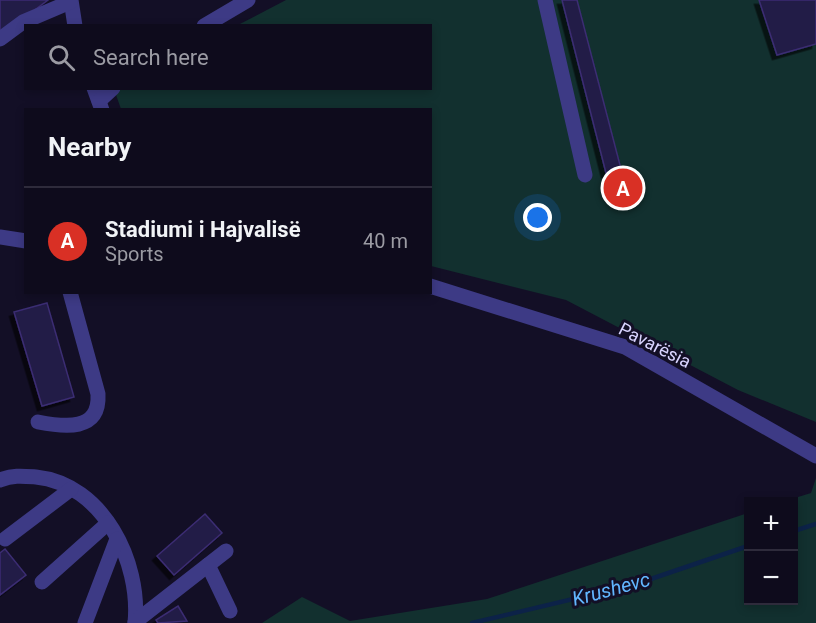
<!DOCTYPE html>
<html lang="en">
<head>
<meta charset="utf-8">
<style>
	body { margin:0; font-family:Roboto,sans-serif; background:#1c1929; color:#f1f3f6 }
	.controls { position:absolute; right:18px; bottom:18px; display:grid; overflow:hidden; border-radius:0px; box-shadow:0 3px 9px #0003 }
	.controls button { width:54px; height:54px; display:grid; place-items:center; padding:0; border:0; border-bottom:2px solid #2e2b3b; background:#0e0b1c; color:#f1f3f6; font:30px sans-serif }
	.you { position:absolute; left:538px; top:218px; width:21px; height:21px; margin:-15px; border:4px solid #fff; border-radius:50%; background:#1a73e8; box-shadow:0 0 0 9px #1a73e833 }
	.badge { display:grid; place-items:center; width:39px; height:39px; border-radius:50%; background:#d93025; color:#fff; font-size:20px; font-weight:700 }
	.pin { position:absolute; translate:-50% -50%; border:3px solid #fff; box-shadow:0 2px 6px #0006 }
	.list { margin:0; padding:0; list-style:none }
	h2 { display:flex; justify-content:space-between; align-items:center; height:78px; margin:0; padding:0 24px; font-size:26px }
	h2 small { font-size:20px; font-weight:400; color:#9b9ba3 }
	.list li { display:grid; grid-template-columns:39px 1fr auto; gap:18px; align-items:center; box-sizing:border-box; height:108px; padding:0 24px; border-top:2px solid #2e2b3b }
	.list b { display:block; font-size:22px; white-space:nowrap }
	.list p { margin:0; font-size:20px; white-space:nowrap; color:#9b9ba3 }
	.list em { font-size:20px; font-style:normal; color:#9b9ba3 }
	.icon { flex:none; width:33px; height:33px; fill:none; stroke:currentColor; stroke-width:2; stroke-linecap:round; stroke-linejoin:round }
	.map { position:relative; flex:none; width:816px; height:623px; overflow:hidden }
	.search { position:absolute; background:#0e0b1c; box-shadow:0 3px 9px #0003; left:24px; top:24px; width:408px; height:66px; display:flex; align-items:center; gap:15px; box-sizing:border-box; padding:0 21px; border-radius:0px; color:#9b9ba3; font-size:22px }
	.panel { position:absolute; background:#0e0b1c; box-shadow:0 3px 9px #0003; left:24px; top:108px; width:408px; height:186px; border-radius:0px }
	.map>svg:first-child { display:block }
	.green { fill:#12302f }
	.lines { fill:none; stroke-linecap:round; stroke-linejoin:round }
	.stream { stroke:#0c2248; stroke-width:4.5 }
	.building { fill:#241b47; stroke:#3b2d73; stroke-width:1.5; filter:url(#shadow) }
	.minor { stroke:#3d3a85; stroke-width:15 }
	.labels { text-anchor:middle; dominant-baseline:central; stroke-width:6; stroke-linejoin:round; paint-order:stroke }
	.street-label { font-size:18px; fill:#d9d4ff; stroke:#130f26 }
	.water-label { font-size:20px; font-style:italic; fill:#62b6ff; stroke:#130f26 }
</style>
</head>
<body>
<div class="map">
<svg width="816" height="623" viewBox="0 0 816 623">
	<defs>
		<filter id="shadow"><feDropShadow dx="-4.5" dy="4.5" stdDeviation="0" flood-color="#0009"/></filter>
	</defs>
	<rect width="100%" height="100%" fill="#130f26"/>
	<g class="green">
		<path d="M286 0H816V422L738 390 566 300 431 266 430 110 121 109 115 92 121 88H430V26L238 25Z"/>
		<path d="M816 478V623H262L302 597 350 621 487 599 748 513V600H794V502L785 501 811 493Z"/>
	</g>
	<g class="lines">
		<g class="stream">
			<path d="M794 531 816 524"/>
			<path d="M472 623 636 584 748 546"/>
		</g>
	</g>
	<g class="building">
		<path d="M0 0H48L0 36Z"/>
		<path d="M562 0H577L621 169 606 173Z"/>
		<path d="M759 0H816V44L777 55Z"/>
		<path d="M47 303 74 397 42 406 14 312Z"/>
		<path d="M205 514 222 533 174 575 157 556Z"/>
		<path d="M5 549 26 575 0 595V553Z"/>
		<path d="M178 606 187 621 158 623 156 620Z"/>
	</g>
	<g class="lines">
		<g class="minor">
			<path d="M71 0 75 26"/>
			<path d="M545 0 585 175"/>
			<path d="M204 26 248 0"/>
			<path d="M0 39 23 22 70 2"/>
			<path d="M94 88 102 110"/>
			<path d="M99 101 113 88"/>
			<path d="M0 237 26 241"/>
			<path d="M430 286 625 347 816 456"/>
			<path d="M38 422C64 427 100 432 98 394L70 292"/>
			<path d="M0 480C13 475 22 476 36 477 103 484 141 562 135 623"/>
			<path d="M5 539 71 489"/>
			<path d="M208 565 230 611"/>
			<path d="M42 582 108 523"/>
			<path d="M135 622 226 551"/>
			<path d="M85 623 117 539"/>
		</g>
	</g>
	<g class="labels">
		<g class="street-label">
			<text transform="translate(655 345) rotate(27)">Pavarësia</text>
		</g>
		<g class="water-label">
			<text transform="translate(611 589) rotate(-15)">Krushevc</text>
		</g>
	</g>
</svg>
<div class="controls">
<button>+</button>
<button>−</button>
</div>
<div class="you"></div>
<div class="pin badge" style="left:623px;top:188px">A</div>
<div class="search"><svg class="icon" aria-label="search" viewBox="0 0 24 24"><circle cx="10" cy="10" r="6"/><path d="M15 15l6 6"/></svg>Search here</div>
<section class="panel">
<h2>Nearby<small></small></h2>
<ul class="list">
<li><span class="badge">A</span><div><b>Stadiumi i Hajvalisë</b><p>Sports</p></div><em>40 m</em></li>
</ul>
</section>
</div>
</body>
</html>
